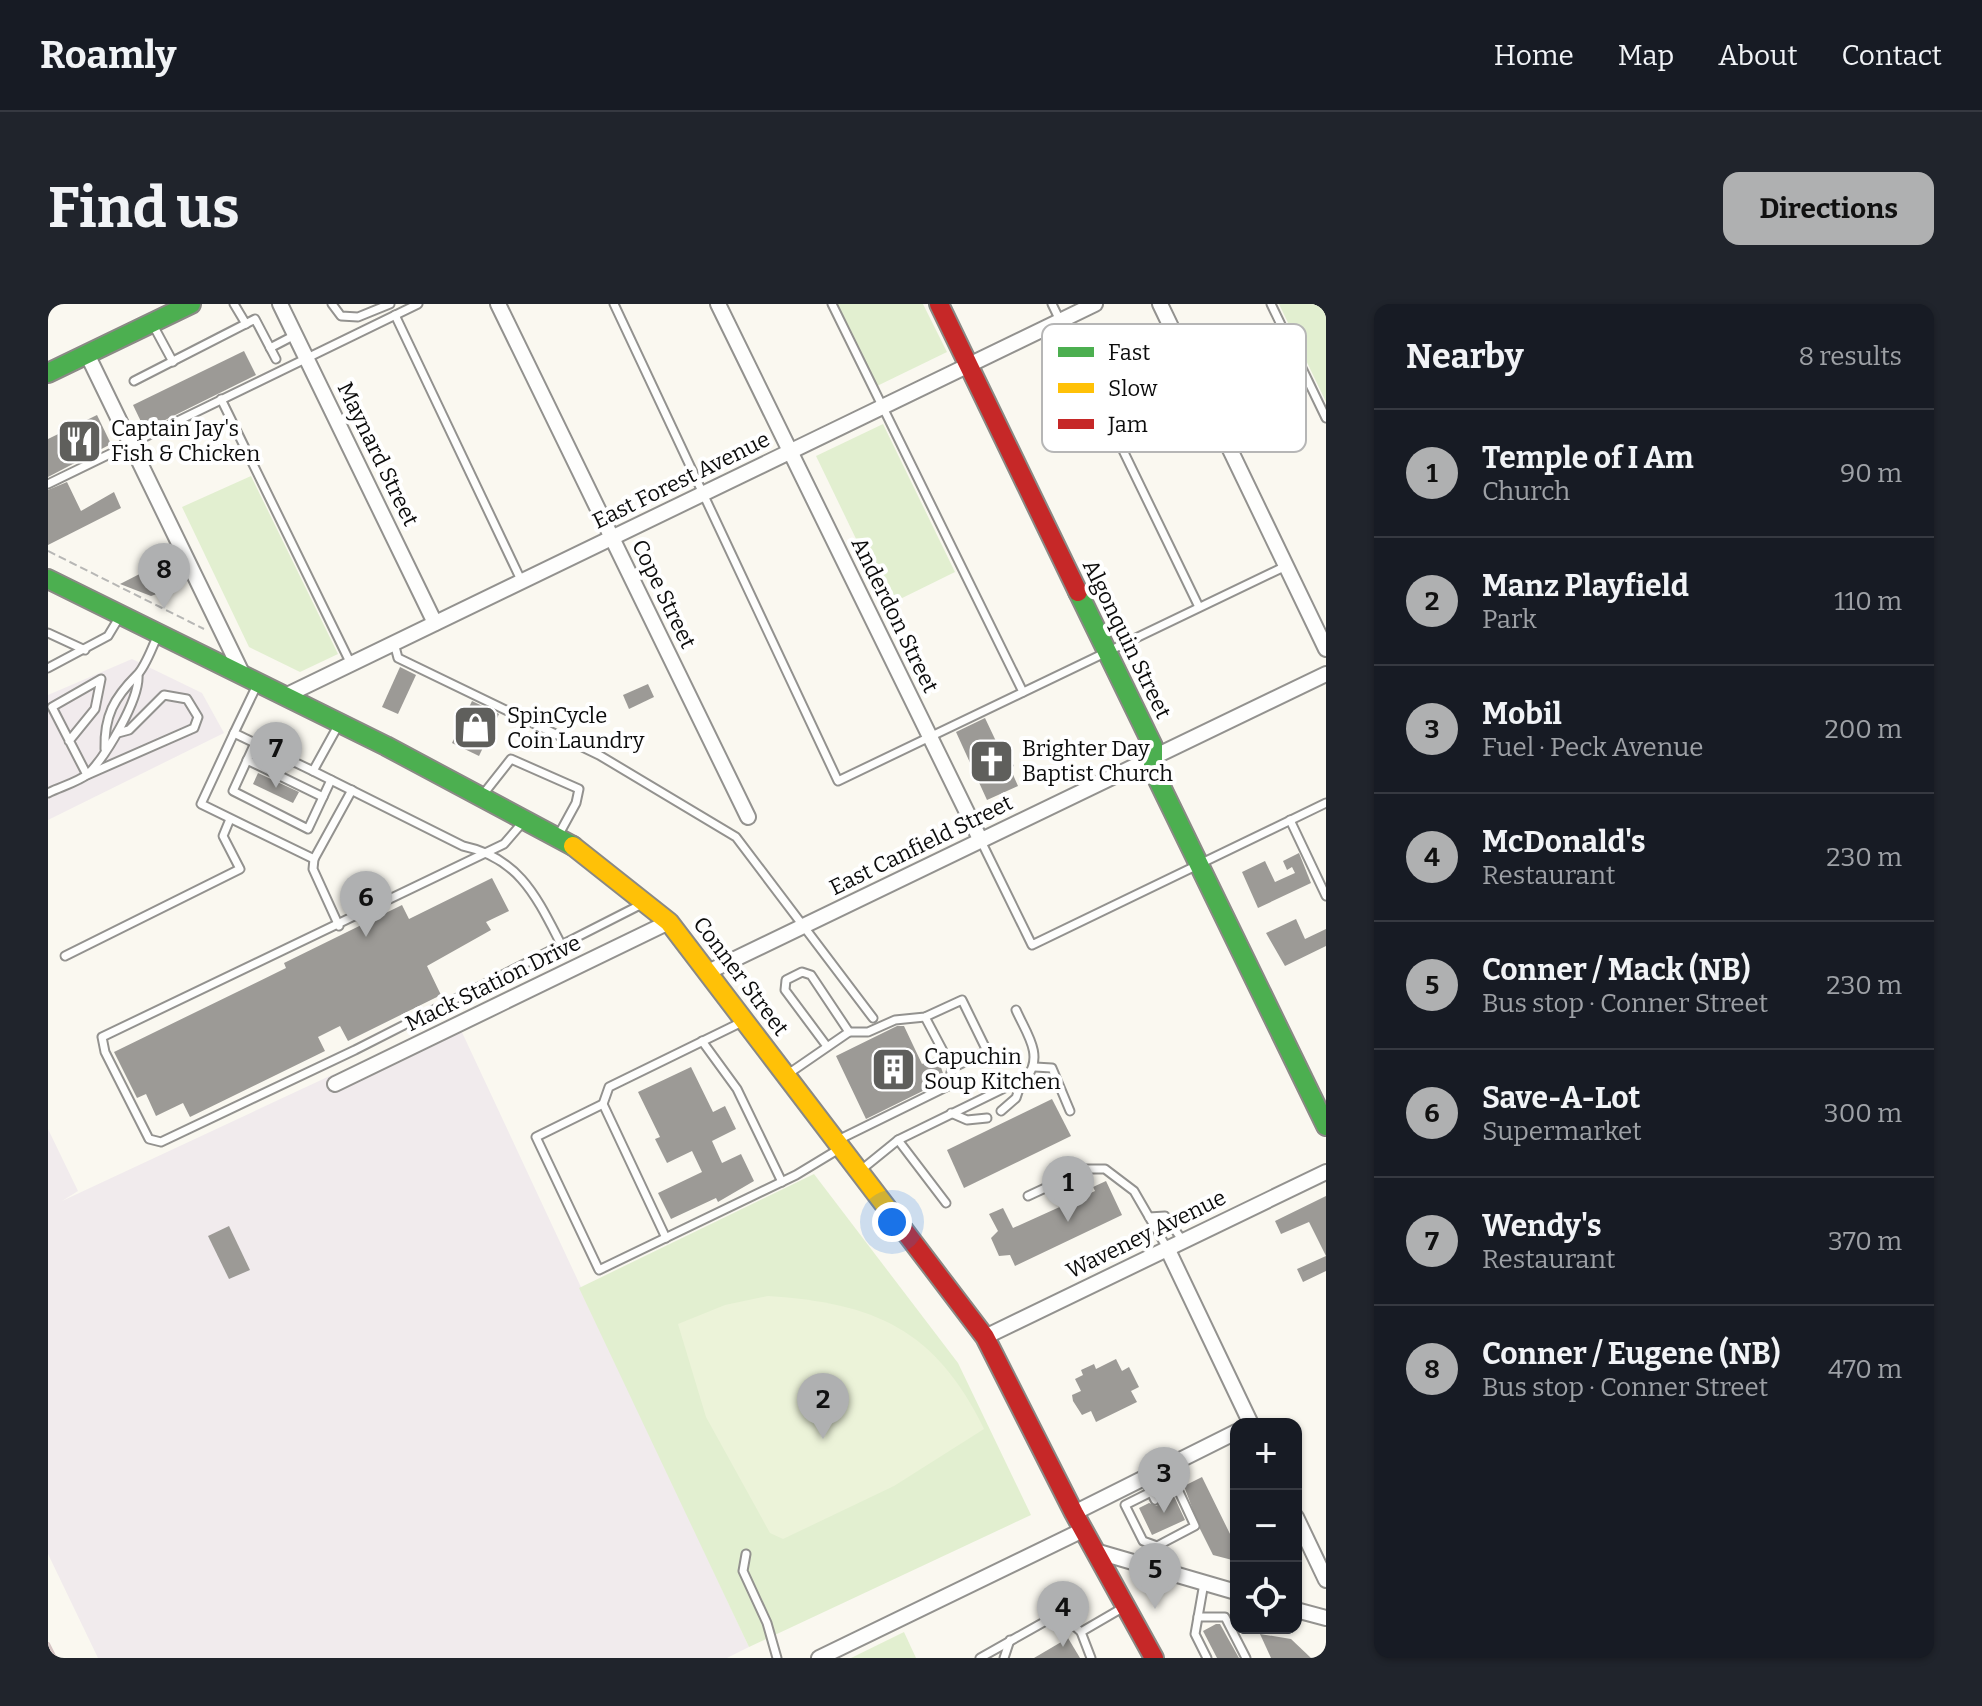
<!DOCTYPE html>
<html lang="en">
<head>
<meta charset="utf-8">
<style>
	body { margin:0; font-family:Bitter,serif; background:#20242c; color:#f1f3f6 }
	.controls { position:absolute; right:24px; bottom:24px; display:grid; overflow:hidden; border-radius:16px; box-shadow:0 2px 6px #0004 }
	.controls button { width:72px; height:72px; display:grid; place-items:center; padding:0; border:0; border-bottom:2px solid #363941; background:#171b24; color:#f1f3f6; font:40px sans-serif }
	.you { position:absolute; left:844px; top:918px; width:28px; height:28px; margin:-20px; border:6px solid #fff; border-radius:50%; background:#1a73e8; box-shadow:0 0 0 12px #1a73e833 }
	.badge { display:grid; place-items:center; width:52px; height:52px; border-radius:50%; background:#afb0b1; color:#111; font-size:26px; font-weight:700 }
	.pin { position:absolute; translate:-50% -66px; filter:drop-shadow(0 2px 4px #0008) }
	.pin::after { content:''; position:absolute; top:42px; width:28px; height:24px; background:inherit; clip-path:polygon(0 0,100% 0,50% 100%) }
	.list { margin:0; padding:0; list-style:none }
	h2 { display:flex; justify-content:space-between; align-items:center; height:104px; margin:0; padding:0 32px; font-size:34px }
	h2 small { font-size:26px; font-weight:400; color:#9ea1a6 }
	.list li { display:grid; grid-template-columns:52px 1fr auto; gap:24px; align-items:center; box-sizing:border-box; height:128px; padding:0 32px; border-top:2px solid #363941 }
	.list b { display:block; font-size:30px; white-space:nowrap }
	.list p { margin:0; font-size:26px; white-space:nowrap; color:#9ea1a6 }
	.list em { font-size:26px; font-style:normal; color:#9ea1a6 }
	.icon { flex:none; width:44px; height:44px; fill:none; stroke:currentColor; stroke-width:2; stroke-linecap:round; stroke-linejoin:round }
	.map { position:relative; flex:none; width:1278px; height:1354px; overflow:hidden; border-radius:16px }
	header { display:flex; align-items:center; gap:48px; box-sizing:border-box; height:112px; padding:0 40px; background:#171b24; border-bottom:2px solid #363941 }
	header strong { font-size:38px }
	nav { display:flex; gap:44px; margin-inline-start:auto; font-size:28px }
	.intro { display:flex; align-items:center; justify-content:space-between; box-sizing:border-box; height:192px; padding:0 48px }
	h1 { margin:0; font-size:56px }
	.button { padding:20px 36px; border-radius:16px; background:#afb0b1; color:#111; font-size:28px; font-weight:700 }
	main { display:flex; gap:48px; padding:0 48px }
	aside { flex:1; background:#171b24; border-radius:16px; box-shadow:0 2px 6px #0004 }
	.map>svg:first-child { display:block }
	.industrial { fill:#f1ebed }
	.green { fill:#e2efd0 }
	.pitch { fill:#ecf3d9 }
	.building { fill:#9c9a96 }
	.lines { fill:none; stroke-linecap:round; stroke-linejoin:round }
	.lane-casing { stroke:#93928f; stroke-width:11 }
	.street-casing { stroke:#93928f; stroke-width:18 }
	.fast-casing { stroke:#8a8985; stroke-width:22 }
	.slow-casing { stroke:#8a8985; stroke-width:22 }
	.jam-casing { stroke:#8a8985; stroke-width:22 }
	.path { stroke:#b7b7b5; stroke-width:2; stroke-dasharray:8 4; stroke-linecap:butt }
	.lane { stroke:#fefefd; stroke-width:7 }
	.street { stroke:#fefefd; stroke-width:14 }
	.fast { stroke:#4caf50; stroke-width:18 }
	.slow { stroke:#ffc107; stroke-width:18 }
	.jam { stroke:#c62828; stroke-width:18 }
	.rail { stroke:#d6c5c4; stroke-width:4 }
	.labels { text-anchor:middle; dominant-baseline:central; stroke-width:8; stroke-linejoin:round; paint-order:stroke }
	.poi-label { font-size:22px; fill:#0c0c0c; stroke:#fff; text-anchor:start }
	.street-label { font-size:22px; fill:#0c0c0c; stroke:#fff }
	.key { fill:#fff; stroke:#b6b6b6; stroke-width:2 }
	.key-label { font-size:22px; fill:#0c0c0c }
</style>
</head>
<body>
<header>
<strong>Roamly</strong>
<nav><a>Home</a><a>Map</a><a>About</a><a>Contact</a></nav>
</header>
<div class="intro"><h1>Find us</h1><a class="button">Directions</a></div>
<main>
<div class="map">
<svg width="1278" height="1354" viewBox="0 0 1278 1354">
	<rect width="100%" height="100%" fill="#faf8f0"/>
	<g class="industrial">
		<path d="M84 355 154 389 176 429 0 516V391Z"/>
		<path d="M412 724 701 1343 679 1354H50L0 1250V825L30 887 14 897 286 770 292 783Z"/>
	</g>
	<g class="green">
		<path d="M788 0H875L899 48 829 82Z"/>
		<path d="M1231 0H1278V98Z"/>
		<path d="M835 120 907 268 840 301 768 152Z"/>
		<path d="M203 172 290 350 252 368 201 343 134 203Z"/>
		<path d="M766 870 910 1059 983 1211 701 1343 531 984Z"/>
		<path d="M856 1328 868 1354H803Z"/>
	</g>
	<path class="pitch" d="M720 992C827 999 887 1025 936 1125L846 1182 735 1235 722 1229 658 1113 630 1020 677 1001Z"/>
	<g class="building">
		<path d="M196 47 208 71 97 126 85 101Z"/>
		<path d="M49 111 63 140 0 173V135Z"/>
		<path d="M19 178 33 207 66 188 73 204 0 241V186Z"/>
		<path d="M119 256 129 283 103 292 72 280Z"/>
		<path d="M352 363 368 371 350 410 334 403Z"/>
		<path d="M600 380 606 393 581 405 575 391Z"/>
		<path d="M424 397 451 410 431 452 404 439Z"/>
		<path d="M937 414 955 452 960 450 966 462 962 464 970 482 939 496 908 428Z"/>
		<path d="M210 469 251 488 245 499 205 480Z"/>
		<path d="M1251 549 1263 579 1210 604 1194 568 1217 557 1227 578 1247 569 1244 563 1239 566 1235 557Z"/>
		<path d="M444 574 461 607 438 618 443 626 379 662 393 691 300 737 292 722 270 733 277 747 142 813 135 799 108 812 98 790 89 794 66 748 238 664 236 659 354 601 361 615Z"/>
		<path d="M1248 615 1257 635 1278 625V642L1237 662 1218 629Z"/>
		<path d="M849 722H856L874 760 889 752 896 772 891 774 893 778 818 815 788 752Z"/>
		<path d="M643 763 665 808 677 802 688 825 664 837 674 859 693 850 706 877 670 898 668 894 623 915 610 889 654 868 644 847 619 859 607 835 612 833 590 788Z"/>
		<path d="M1004 795 1023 832 916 884 899 846Z"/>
		<path d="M1058 877 1074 911 967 962 962 951 951 952 943 934 950 927 941 910 955 904 965 924 1047 887 1045 883Z"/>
		<path d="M1278 892V967L1255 978 1249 965 1278 952 1261 918 1233 930 1227 917Z"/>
		<path d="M181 922 202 966 181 975 160 932Z"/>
		<path d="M1068 1055 1074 1067 1081 1063 1091 1083 1083 1087 1089 1098 1048 1118 1043 1107 1034 1111 1025 1097 1024 1091 1033 1087 1027 1075 1035 1071 1033 1066 1046 1060 1048 1065Z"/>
		<path d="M1154 1173 1184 1234 1188 1232V1257L1165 1251 1152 1225 1136 1182Z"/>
		<path d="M1124 1188 1137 1216 1104 1231 1091 1204 1101 1199 1109 1202 1113 1194Z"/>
		<path d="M1168 1320H1172L1191 1354H1169L1155 1327Z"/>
		<path d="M1212 1330 1243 1335 1263 1354H1223Z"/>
		<path d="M1020 1334 1032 1354H986Z"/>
	</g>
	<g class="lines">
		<defs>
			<g id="lane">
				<path d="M186 0 198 20"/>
				<path d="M284 0 293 12 310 13 342 0"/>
				<path d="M566 0 790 477 1238 262"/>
				<path d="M784 0 975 388"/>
				<path d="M1004 0 1151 303"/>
				<path d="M1223 0 1278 114"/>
				<path d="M347 11 473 276"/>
				<path d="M105 21 125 58"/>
				<path d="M222 44 247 31"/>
				<path d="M86 77 207 15 228 55"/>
				<path d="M173 95 303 360"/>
				<path d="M0 180 370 0"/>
				<path d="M0 329 37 346"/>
				<path d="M346 339 350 354 551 451 688 533 825 714"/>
				<path d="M0 364 60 332 72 312"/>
				<path d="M210 379 186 429 265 467 291 420"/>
				<path d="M186 429 153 500 266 555 304 486"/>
				<path d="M21 437 47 405 53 375 4 403 39 471 146 424 150 413 139 395 116 391 81 426 70 429"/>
				<path d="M207 439 185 487 260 525 283 476"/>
				<path d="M57 445C56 412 66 394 89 371 98 362 104 343 110 331"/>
				<path d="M199 456 275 493"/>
				<path d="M265 467 415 542C472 554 489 594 514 642"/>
				<path d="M0 489C12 483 30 478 40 470 58 452 92 395 90 371"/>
				<path d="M433 493 463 455 531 485 528 499 510 532"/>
				<path d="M1242 516 1278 592"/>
				<path d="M475 518 456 540 54 733 57 748 101 835 113 838 307 746 596 599"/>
				<path d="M933 537 984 641 1278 499"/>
				<path d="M266 555 265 565 291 622"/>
				<path d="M17 652 192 565 175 532 182 515"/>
				<path d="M696 717 561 783 555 800 488 833 551 966 748 871 791 845"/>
				<path d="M801 728H820L847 716 877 713 914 696 939 747 904 764"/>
				<path d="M654 737 689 785 734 878"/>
				<path d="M987 763 1004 764 1022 807"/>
				<path d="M740 770 801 728 763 671 754 668 738 676 737 686 778 741"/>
				<path d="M555 800 618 934"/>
				<path d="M953 807 968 794 974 776"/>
				<path d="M903 809 919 816 939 814"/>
				<path d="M790 836 900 782 904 764 877 713"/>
				<path d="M850 836 898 899"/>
				<path d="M813 866 850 836 979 773C996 751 978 729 968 706"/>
				<path d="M980 892 1038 865H1057L1086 887 1119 944"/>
				<path d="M1101 913 1117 912 1135 937"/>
				<path d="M1096 1174 1103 1188 1077 1201 1095 1237 1109 1242 1101 1262"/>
				<path d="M1107 1196 1103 1188 1126 1177 1147 1222 1109 1242"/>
				<path d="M698 1250 695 1267 719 1319 729 1354"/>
				<path d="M1156 1279 1147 1330 1159 1354"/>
				<path d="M1150 1313H1177L1198 1354"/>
				<path d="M1033 1328 1076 1303"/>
				<path d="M932 1354 1012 1309 1033 1328 1043 1354"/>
				<path d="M956 1354 962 1336"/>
			</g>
			<g id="street">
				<path d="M232 0 387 319"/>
				<path d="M450 0 700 513"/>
				<path d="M670 0 933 537"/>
				<path d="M1112 0 1278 345"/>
				<path d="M39 50 194 369"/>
				<path d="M239 391 1047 0"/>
				<path d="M660 668 1278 370"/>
				<path d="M287 780 621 618"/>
				<path d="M1119 944 1203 1120"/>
				<path d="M937 1033 1278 868"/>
				<path d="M1026 1209 1188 1128"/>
				<path d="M1248 1213 1278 1276"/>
				<path d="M1047 1247 1188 1288"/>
				<path d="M1248 1306 1278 1314"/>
				<path d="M771 1354 1035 1226"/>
			</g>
			<g id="fast">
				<path d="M0 69 143 0"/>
				<path d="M0 275 338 442 525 542"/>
				<path d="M1030 288 1105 442V466L1278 822"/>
			</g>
			<path id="slow" d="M525 542 621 618 855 925"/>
			<g id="jam">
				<path d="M891 0 1030 288"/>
				<path d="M855 925 937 1033 1026 1209 1106 1354"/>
			</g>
		</defs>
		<use href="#lane" class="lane-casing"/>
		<use href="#street" class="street-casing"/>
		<use href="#fast" class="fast-casing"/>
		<use href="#slow" class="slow-casing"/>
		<use href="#jam" class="jam-casing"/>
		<path class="path" d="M0 247 156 325"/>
		<use href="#lane" class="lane"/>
		<use href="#street" class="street"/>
		<use href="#fast" class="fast"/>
		<use href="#slow" class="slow"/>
		<use href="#jam" class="jam"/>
		<path class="rail" d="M0 1340 7 1354"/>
	</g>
	<defs>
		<symbol id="restaurant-square" viewBox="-11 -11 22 22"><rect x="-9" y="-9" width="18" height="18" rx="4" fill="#5f5f5c" stroke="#fff"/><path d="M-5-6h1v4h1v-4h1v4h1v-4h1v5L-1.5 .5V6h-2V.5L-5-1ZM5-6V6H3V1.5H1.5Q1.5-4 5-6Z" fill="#fff"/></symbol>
		<symbol id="shop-square" viewBox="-11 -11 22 22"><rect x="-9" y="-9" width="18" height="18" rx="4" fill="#5f5f5c" stroke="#fff"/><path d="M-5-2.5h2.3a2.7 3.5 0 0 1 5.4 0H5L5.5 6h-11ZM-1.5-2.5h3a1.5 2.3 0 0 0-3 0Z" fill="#fff"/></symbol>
		<symbol id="church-square" viewBox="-11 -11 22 22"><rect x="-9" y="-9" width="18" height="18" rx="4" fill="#5f5f5c" stroke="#fff"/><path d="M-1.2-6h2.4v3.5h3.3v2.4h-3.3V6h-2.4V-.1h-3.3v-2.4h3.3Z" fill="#fff"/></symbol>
		<symbol id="building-square" viewBox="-11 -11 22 22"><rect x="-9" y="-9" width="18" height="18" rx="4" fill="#5f5f5c" stroke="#fff"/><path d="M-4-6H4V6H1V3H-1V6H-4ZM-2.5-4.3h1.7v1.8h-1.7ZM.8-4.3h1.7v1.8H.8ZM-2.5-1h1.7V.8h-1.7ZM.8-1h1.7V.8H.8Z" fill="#fff"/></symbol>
	</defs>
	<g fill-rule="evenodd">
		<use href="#restaurant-square" x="6" y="112" width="51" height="51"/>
		<use href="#shop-square" x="402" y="398" width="51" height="51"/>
		<use href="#church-square" x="918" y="432" width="51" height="51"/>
		<use href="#building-square" x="820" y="740" width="51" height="51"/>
	</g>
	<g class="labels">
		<g class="poi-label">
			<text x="63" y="124">Captain Jay's<tspan x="63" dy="25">Fish &amp; Chicken</tspan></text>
			<text x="459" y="411">SpinCycle<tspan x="459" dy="25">Coin Laundry</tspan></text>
			<text x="974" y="444">Brighter Day<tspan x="974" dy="25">Baptist Church</tspan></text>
			<text x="876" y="752">Capuchin<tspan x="876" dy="25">Soup Kitchen</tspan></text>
		</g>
		<g class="street-label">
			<text transform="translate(330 150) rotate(64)">Maynard Street</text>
			<text transform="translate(633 176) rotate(-26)">East Forest Avenue</text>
			<text transform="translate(616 290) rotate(64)">Cope Street</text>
			<text transform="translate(847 311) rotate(64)">Anderdon Street</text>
			<text transform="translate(1079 335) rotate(64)">Algonquin Street</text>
			<text transform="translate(873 541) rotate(-26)">East Canfield Street</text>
			<text transform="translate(693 672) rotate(53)">Conner Street</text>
			<text transform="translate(445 679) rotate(-26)">Mack Station Drive</text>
			<text transform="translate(1098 930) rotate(-26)">Waveney Avenue</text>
		</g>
	</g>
	<rect x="994" y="20" width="264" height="128" rx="12" class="key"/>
	<rect x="1010" y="43" width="36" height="10" fill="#4caf50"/>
	<rect x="1010" y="79" width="36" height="10" fill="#ffc107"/>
	<rect x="1010" y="115" width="36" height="10" fill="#c62828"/>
	<g class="key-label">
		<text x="1060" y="56">Fast</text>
		<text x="1060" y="92">Slow</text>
		<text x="1060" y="128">Jam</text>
	</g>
</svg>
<div class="controls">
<button>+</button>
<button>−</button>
<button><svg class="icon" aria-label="locate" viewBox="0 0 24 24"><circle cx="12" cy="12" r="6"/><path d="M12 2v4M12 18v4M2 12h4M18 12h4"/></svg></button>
</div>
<div class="you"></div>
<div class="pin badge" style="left:1020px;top:918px">1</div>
<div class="pin badge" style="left:775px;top:1135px">2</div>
<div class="pin badge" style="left:1116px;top:1209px">3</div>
<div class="pin badge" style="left:1015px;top:1343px">4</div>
<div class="pin badge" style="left:1107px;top:1305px">5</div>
<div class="pin badge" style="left:318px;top:633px">6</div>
<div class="pin badge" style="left:228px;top:484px">7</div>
<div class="pin badge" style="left:116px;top:305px">8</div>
</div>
<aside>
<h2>Nearby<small>8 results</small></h2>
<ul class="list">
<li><span class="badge">1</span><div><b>Temple of I Am</b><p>Church</p></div><em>90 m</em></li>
<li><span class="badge">2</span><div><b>Manz Playfield</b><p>Park</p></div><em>110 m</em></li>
<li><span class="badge">3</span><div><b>Mobil</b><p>Fuel · Peck Avenue</p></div><em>200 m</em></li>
<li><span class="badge">4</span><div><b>McDonald's</b><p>Restaurant</p></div><em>230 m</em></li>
<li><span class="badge">5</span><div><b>Conner / Mack (NB)</b><p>Bus stop · Conner Street</p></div><em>230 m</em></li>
<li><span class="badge">6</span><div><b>Save-A-Lot</b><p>Supermarket</p></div><em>300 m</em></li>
<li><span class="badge">7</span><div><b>Wendy's</b><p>Restaurant</p></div><em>370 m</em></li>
<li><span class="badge">8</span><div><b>Conner / Eugene (NB)</b><p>Bus stop · Conner Street</p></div><em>470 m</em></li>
</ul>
</aside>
</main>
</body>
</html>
